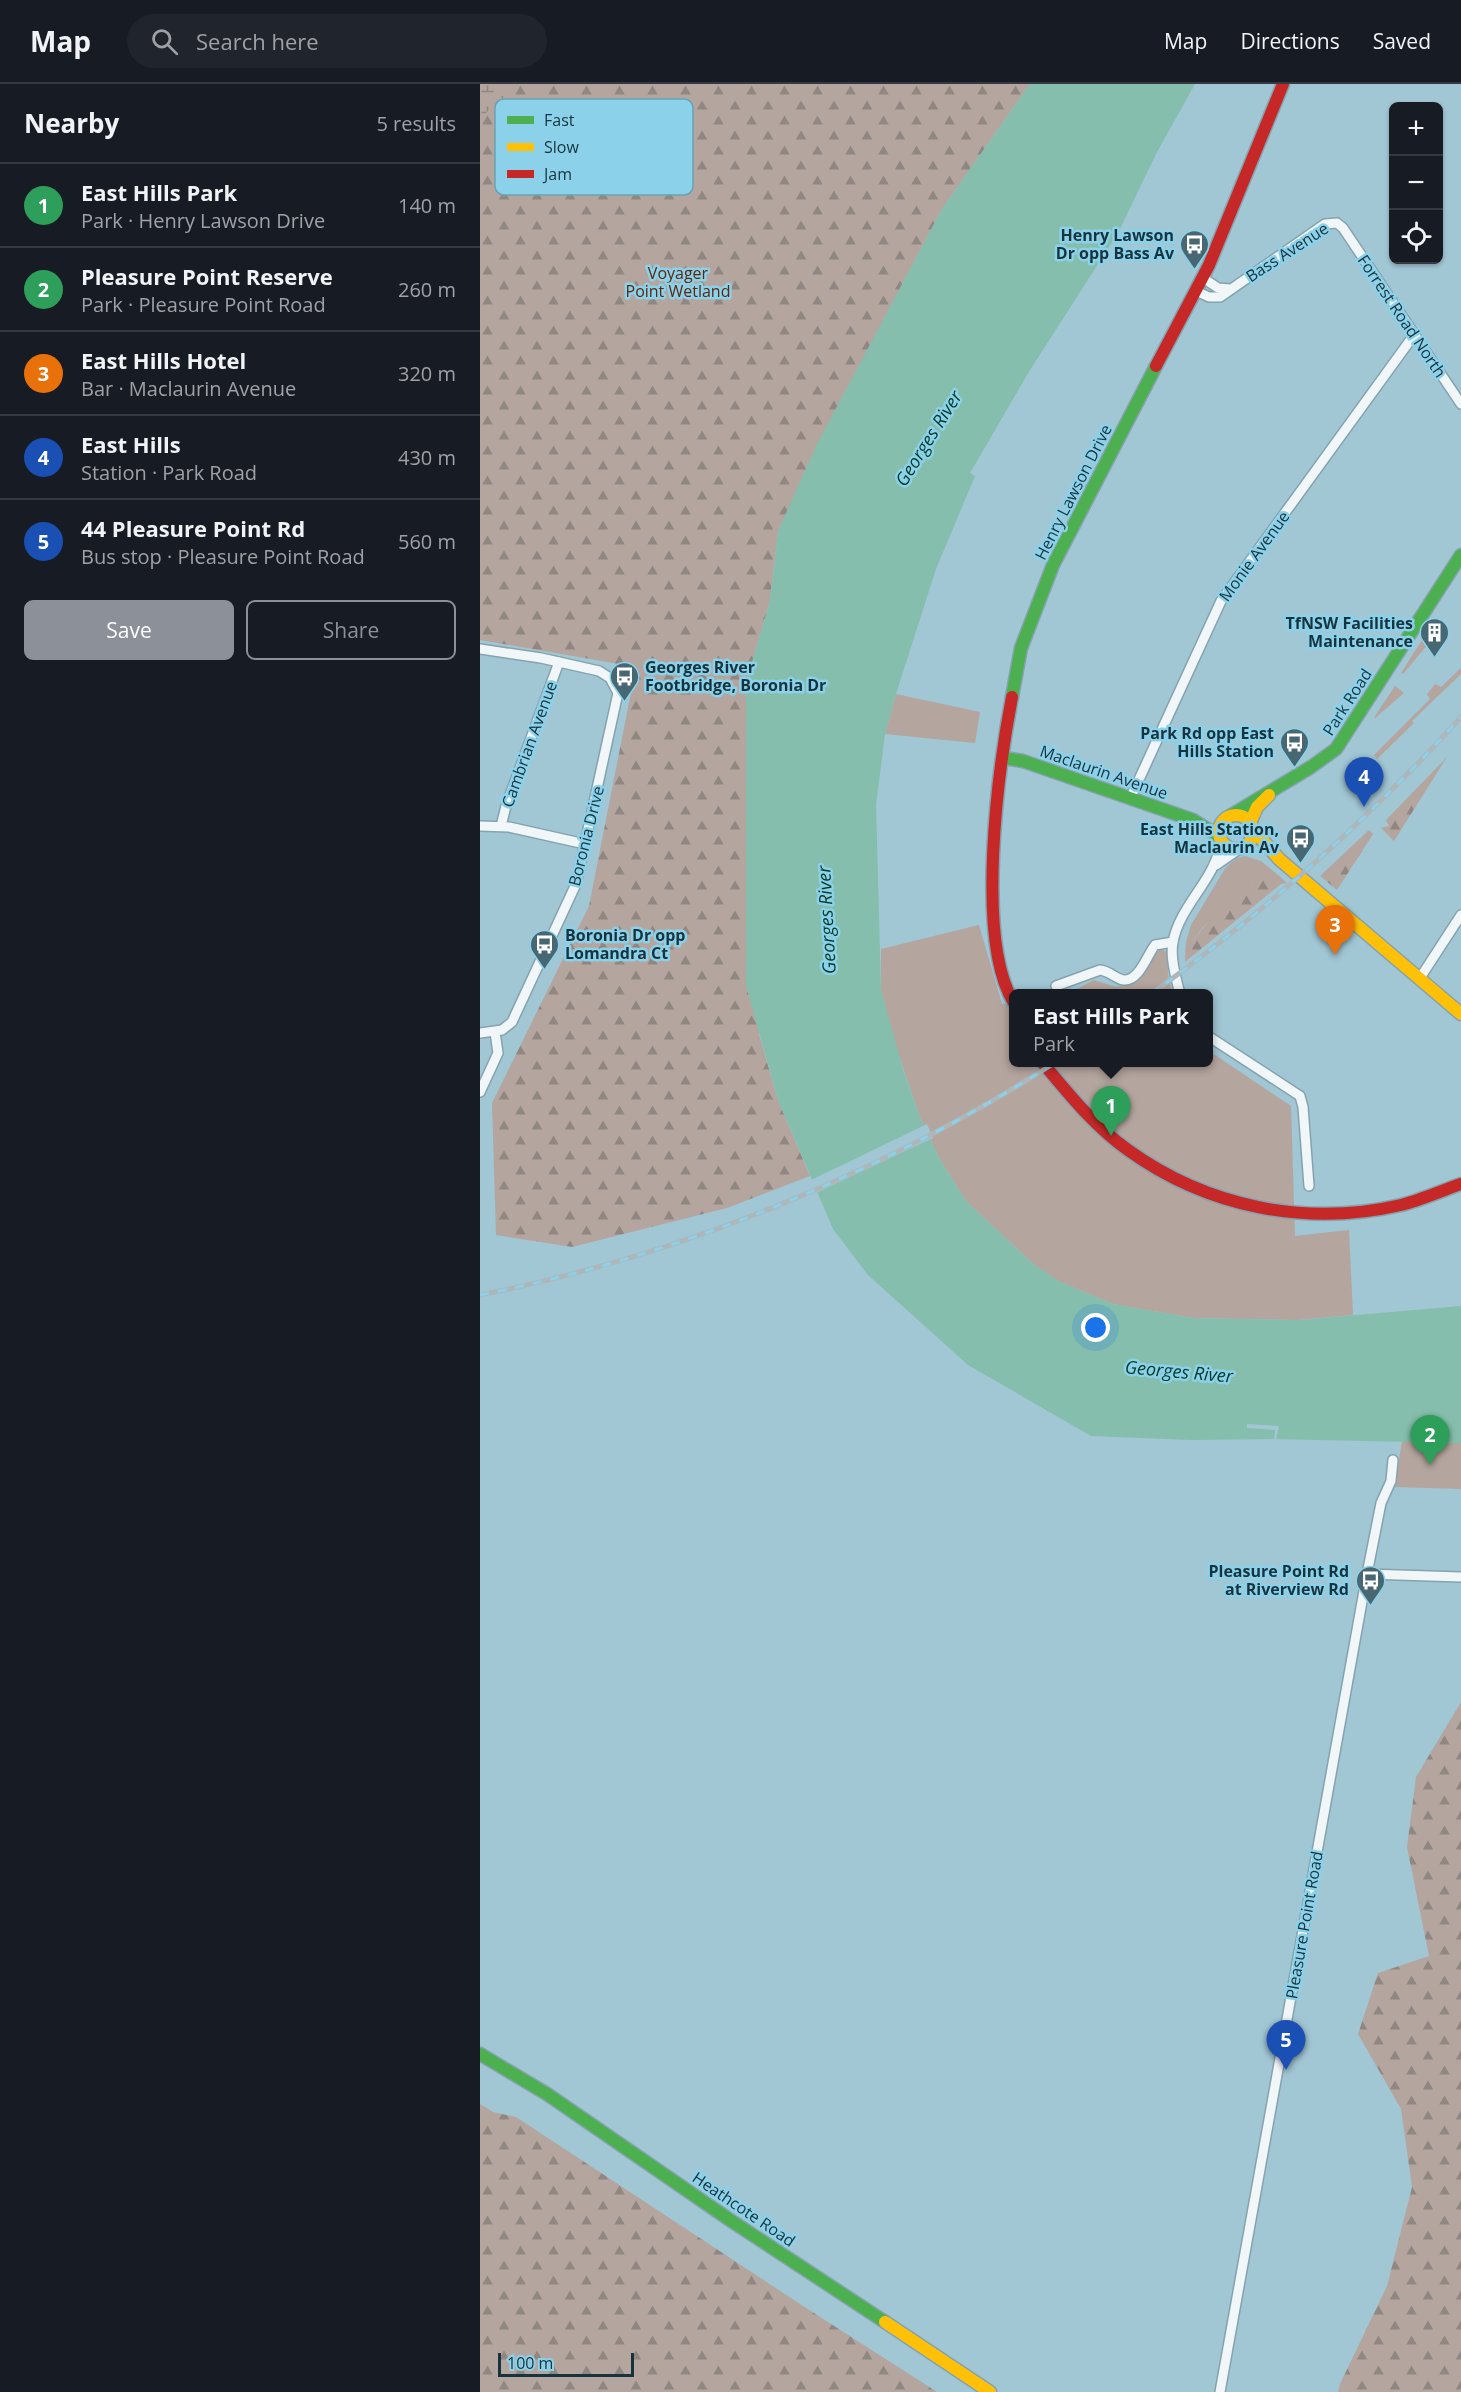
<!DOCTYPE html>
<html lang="en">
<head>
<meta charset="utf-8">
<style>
	body { margin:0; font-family:"Open Sans",sans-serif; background:#20242c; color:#f1f3f6 }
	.controls { position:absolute; right:18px; top:18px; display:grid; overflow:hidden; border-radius:9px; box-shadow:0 2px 4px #0004 }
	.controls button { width:54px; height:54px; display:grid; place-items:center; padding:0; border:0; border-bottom:2px solid #363941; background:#171b24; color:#f1f3f6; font:30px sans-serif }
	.scale { position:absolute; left:18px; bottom:15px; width:136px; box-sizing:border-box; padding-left:6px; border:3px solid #17343e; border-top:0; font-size:16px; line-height:21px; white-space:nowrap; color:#17343e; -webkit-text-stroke:4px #8bd1ea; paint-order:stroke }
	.you { position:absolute; left:616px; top:1244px; width:21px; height:21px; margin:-15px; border:4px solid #fff; border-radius:50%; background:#1a73e8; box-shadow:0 0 0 9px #1a73e833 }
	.badge { display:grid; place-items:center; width:39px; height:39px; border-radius:50%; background:#8c9099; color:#fff; font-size:20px; font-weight:700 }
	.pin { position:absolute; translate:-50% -50px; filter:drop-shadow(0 2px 3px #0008) }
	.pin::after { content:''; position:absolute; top:32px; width:21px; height:18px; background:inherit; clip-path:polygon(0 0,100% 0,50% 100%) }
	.popup { position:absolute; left:529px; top:905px; width:204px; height:78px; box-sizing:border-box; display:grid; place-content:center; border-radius:9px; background:#171b24; filter:drop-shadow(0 2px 4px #0005); font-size:20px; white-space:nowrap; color:#9ea1a6 }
	.popup b { font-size:22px; color:#f1f3f6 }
	.popup::after { content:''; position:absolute; left:50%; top:100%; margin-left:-12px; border:12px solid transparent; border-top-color:#171b24 }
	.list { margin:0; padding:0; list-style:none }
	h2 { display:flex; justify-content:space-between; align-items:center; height:78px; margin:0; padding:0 24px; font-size:26px }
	h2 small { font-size:20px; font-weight:400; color:#9ea1a6 }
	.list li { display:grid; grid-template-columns:39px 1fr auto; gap:18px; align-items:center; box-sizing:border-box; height:84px; padding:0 24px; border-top:2px solid #363941 }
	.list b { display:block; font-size:22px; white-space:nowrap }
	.list p { margin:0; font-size:20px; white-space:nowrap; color:#9ea1a6 }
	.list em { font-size:20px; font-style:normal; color:#9ea1a6 }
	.actions { display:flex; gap:12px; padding:18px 24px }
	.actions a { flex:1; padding:14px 0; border:2px solid #8c9099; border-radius:9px; text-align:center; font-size:21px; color:#8c9099 }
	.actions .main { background:#8c9099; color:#fff }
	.icon { flex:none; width:33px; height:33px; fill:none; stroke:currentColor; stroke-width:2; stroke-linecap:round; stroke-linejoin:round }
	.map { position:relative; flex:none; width:981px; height:2308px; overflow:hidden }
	header { display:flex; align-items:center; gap:36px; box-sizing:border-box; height:84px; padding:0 30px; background:#171b24; border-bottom:2px solid #363941 }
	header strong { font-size:28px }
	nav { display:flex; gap:33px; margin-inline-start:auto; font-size:21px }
	.search { width:420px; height:54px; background:#20242c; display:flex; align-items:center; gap:15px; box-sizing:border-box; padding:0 21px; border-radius:33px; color:#9ea1a6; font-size:22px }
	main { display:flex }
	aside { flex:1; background:#171b24 }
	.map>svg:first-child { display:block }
	.green { fill:#b4a59e }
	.forest { fill:url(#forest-firs) }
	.wetland { fill:url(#wetland-marsh) }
	.water { fill:#85beac }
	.pier { fill:#a1c6d4 }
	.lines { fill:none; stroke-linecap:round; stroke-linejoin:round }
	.street-casing { stroke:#85a3ae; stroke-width:12 }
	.fast-casing { stroke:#85a3ae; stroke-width:15 }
	.slow-casing { stroke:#85a3ae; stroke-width:15 }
	.jam-casing { stroke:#85a3ae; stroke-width:15 }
	.street { stroke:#f1f6f9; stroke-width:9 }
	.fast { stroke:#4caf50; stroke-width:12 }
	.slow { stroke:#ffc107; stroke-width:12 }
	.jam { stroke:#c62828; stroke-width:12 }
	.rail-casing { stroke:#adb7ba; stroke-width:5 }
	.rail { stroke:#8bd1ea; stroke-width:3; stroke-dasharray:9; stroke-linecap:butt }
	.labels { text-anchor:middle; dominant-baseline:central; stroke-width:5; stroke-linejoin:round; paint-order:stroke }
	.poi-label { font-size:16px; font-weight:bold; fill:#17343e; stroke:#8bd1ea; text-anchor:end }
	.street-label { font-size:16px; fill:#17343e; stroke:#8bd1ea }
	.park-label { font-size:16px; fill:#5e260d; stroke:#8bd1ea }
	.water-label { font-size:18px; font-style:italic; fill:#013b26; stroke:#8bd1ea }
	.key { fill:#8bd1ea; stroke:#68a2b6; stroke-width:1.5 }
	.key-label { font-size:16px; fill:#17343e }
</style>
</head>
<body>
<header>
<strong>Map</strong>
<div class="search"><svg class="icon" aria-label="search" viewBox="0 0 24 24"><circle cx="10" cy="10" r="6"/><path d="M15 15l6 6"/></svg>Search here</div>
<nav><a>Map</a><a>Directions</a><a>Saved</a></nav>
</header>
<main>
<aside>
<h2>Nearby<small>5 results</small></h2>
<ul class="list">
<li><span class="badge" style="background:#2e9e5b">1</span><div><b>East Hills Park</b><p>Park · Henry Lawson Drive</p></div><em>140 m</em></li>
<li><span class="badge" style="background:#2e9e5b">2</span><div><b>Pleasure Point Reserve</b><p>Park · Pleasure Point Road</p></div><em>260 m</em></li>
<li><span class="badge" style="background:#e8710a">3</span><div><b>East Hills Hotel</b><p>Bar · Maclaurin Avenue</p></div><em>320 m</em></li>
<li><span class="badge" style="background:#1a4fb4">4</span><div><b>East Hills</b><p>Station · Park Road</p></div><em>430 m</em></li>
<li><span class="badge" style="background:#1a4fb4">5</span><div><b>44 Pleasure Point Rd</b><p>Bus stop · Pleasure Point Road</p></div><em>560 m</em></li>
</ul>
<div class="actions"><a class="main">Save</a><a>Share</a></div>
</aside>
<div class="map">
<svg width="981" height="2308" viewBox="0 0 981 2308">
	<defs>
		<pattern id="forest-firs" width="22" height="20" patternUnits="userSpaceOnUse" patternTransform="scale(1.5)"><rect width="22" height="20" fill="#b4a59e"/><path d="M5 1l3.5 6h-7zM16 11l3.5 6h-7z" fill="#918782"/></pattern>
		<pattern id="wetland-marsh" width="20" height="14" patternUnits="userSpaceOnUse" patternTransform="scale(1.5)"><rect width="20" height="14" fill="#b4a59e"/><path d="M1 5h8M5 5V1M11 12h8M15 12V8" fill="none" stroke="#918782"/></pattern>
	</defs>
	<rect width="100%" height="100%" fill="#a1c6d4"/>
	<g class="green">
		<path d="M951 542 959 547 923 590 921 589Z"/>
		<path d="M981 584V590L932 637 934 639 897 675 894 671 950 615 947 610 955 600 961 603Z"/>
		<path d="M915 602 924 609 894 635 895 632Z"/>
		<path d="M416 610 500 628 495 659 405 650Z"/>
		<path d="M765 772 781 777 798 791 772 798 723 843 715 854 705 875 706 858 711 841 746 783 757 774Z"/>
		<path d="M499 841 522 920 533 919 534 978H728L729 967 811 1022 815 1152 869 1146 873 1231 818 1236 712 1234 633 1220 580 1198 552 1179 486 1117 459 1074 439 1031 410 945 401 906V865Z"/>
		<path d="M681 865 687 868 688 891 692 909 587 910 614 896 636 903 654 898 677 866Z"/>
		<path d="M922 1357 981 1359V1405L915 1403Z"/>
	</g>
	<g class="forest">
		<path d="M0 0H550L462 125 376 288 298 447 290 517 266 599 279 950 298 1016 330 1092 247 1124 92 1163 16 1151 12 1019 109 822 156 583 0 556Z"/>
		<path d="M967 673 914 757 901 744 909 742 906 736Z"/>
		<path d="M889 746 893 750 857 806 840 792Z"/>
		<path d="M798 791 807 799 801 800 705 878C706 855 752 812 771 799 778 793 789 792 798 791Z"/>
		<path d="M981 1618V2308H858L860 2300 907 2202 932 2103 921 2025 878 1950 898 1889 949 1872 927 1763 936 1693Z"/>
		<path d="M0 2020 13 2028 36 2033 320 2220 457 2308H0Z"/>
	</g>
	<path class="wetland" d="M0 0H39L0 34Z"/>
	<path class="water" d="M550 0H715L677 68 638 149 550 286 490 389 495 392 456 485 416 610 405 650 396 721 401 906 423 985 439 1031 459 1074 486 1117 552 1179 580 1198 633 1220 712 1234 818 1236 981 1222V1359L791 1355 711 1356 611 1352 488 1281 388 1191 353 1145 298 1016 266 902V599L290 517 298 447 337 360 462 125Z"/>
	<g class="pier">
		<path d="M447 1040 453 1054 334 1110 329 1097Z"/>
		<path d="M767 1340 799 1342 796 1356H794L795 1346 767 1344Z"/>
	</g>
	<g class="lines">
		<defs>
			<g id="street">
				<path d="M723 194 738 204 750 205"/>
				<path d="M716 207 729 213H740L845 140 857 139 863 144 981 320"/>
				<path d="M0 565 61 574 119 587 130 594 138 609 96 800 32 938 22 946 0 949"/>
				<path d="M650 715 741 517 934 251"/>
				<path d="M0 742 29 743 105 760"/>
				<path d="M21 742 26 722 79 578"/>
				<path d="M736 781 759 765"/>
				<path d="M940 894 981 831"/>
				<path d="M576 902 620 886C629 887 635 894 643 896 659 898 667 871 675 861L693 858"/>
				<path d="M700 910C696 894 690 874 693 858 700 820 737 795 741 756"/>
				<path d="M728 952 820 1012 823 1023 829 1102"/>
				<path d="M0 1008 18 969 15 948"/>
				<path d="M887 1490 981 1493"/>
				<path d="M740 2308 887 1490 901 1419 911 1397 913 1376"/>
			</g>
			<g id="fast">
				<path d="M532 613 541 564 573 481 676 282"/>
				<path d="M524 674 543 677 713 736 740 753"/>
				<path d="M750 732 831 683 856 665 981 471"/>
				<path d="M0 1970 67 2010 250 2136 405 2238"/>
			</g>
			<g id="slow">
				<circle cx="756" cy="748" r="17"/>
				<path d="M770 739 777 723 789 711"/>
				<path d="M772 744 799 775 981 930"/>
				<path d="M405 2238 510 2308"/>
			</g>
			<g id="jam">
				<path d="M676 282 729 181 803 0"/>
				<path d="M532 613C518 686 495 856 534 919"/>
				<path d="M562 978C588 1009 614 1042 648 1066 727 1123 826 1143 921 1121 941 1116 961 1107 981 1100"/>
			</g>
		</defs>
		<use href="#street" class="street-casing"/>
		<use href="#fast" class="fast-casing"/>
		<use href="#slow" class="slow-casing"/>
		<use href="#jam" class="jam-casing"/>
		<use href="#street" class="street"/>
		<use href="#fast" class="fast"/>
		<use href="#slow" class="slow"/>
		<use href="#jam" class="jam"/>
		<defs>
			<g id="rail">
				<path d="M671 910C784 829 888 736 981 633"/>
				<path d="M0 1211C203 1171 402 1089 576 978"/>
			</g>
		</defs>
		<use href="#rail" class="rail-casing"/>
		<use href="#rail" class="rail"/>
	</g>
	<defs>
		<symbol id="bus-pin" viewBox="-11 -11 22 30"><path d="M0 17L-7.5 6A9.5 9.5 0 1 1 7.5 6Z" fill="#476772" stroke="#8bd1ea"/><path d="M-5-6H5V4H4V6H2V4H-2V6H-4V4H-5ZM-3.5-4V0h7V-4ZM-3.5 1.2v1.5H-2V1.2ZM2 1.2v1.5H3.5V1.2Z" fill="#fff"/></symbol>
		<symbol id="building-pin" viewBox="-11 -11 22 30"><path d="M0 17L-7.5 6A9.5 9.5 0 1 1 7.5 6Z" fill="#476772" stroke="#8bd1ea"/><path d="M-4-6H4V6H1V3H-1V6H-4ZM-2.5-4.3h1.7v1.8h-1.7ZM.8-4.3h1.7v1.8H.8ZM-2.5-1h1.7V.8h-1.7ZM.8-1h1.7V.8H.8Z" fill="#fff"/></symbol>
	</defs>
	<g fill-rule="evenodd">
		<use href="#bus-pin" x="698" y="144" width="33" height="45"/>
		<use href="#building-pin" x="938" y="532" width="33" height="45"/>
		<use href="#bus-pin" x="128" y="576" width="33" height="45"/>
		<use href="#bus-pin" x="798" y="642" width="33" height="45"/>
		<use href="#bus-pin" x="804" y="738" width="33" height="45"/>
		<use href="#bus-pin" x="48" y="844" width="33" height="45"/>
		<use href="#bus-pin" x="874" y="1480" width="33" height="45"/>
	</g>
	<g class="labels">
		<g class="poi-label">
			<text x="694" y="151">Henry Lawson<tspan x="694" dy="18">Dr opp Bass Av</tspan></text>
			<text x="933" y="539">TfNSW Facilities<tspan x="933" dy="18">Maintenance</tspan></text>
			<text x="165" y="583" text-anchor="start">Georges River<tspan x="165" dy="18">Footbridge, Boronia Dr</tspan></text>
			<text x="794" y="649">Park Rd opp East<tspan x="794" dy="18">Hills Station</tspan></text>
			<text x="799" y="745">East Hills Station,<tspan x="799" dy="18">Maclaurin Av</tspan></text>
			<text x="85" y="851" text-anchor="start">Boronia Dr opp<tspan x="85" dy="18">Lomandra Ct</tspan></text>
			<text x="869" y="1487">Pleasure Point Rd<tspan x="869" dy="18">at Riverview Rd</tspan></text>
		</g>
		<g class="street-label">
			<text transform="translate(807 168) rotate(-33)">Bass Avenue</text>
			<text transform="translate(922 232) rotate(56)">Forrest Road North</text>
			<text transform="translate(593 408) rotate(-63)">Henry Lawson Drive</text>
			<text transform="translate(774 472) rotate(-54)">Monie Avenue</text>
			<text transform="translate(867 618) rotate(-57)">Park Road</text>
			<text transform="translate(49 660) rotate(-70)">Cambrian Avenue</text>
			<text transform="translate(624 688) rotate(19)">Maclaurin Avenue</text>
			<text transform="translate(106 752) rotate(-76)">Boronia Drive</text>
			<text transform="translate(824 1841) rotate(-80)">Pleasure Point Road</text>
			<text transform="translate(264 2125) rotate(34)">Heathcote Road</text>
		</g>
		<g class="park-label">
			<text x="198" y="189">Voyager<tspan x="198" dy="18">Point Wetland</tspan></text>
		</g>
		<g class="water-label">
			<text transform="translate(448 354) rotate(-58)">Georges River</text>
			<text transform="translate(346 836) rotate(-93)">Georges River</text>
			<text transform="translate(699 1287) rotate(5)">Georges River</text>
		</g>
	</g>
	<rect x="15" y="15" width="198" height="96" rx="9" class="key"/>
	<rect x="27" y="32" width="27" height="8" fill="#4caf50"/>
	<rect x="27" y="59" width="27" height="8" fill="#ffc107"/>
	<rect x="27" y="86" width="27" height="8" fill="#c62828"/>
	<g class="key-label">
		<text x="64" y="42">Fast</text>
		<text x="64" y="69">Slow</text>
		<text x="64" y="96">Jam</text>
	</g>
</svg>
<div class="controls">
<button>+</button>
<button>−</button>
<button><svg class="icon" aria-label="locate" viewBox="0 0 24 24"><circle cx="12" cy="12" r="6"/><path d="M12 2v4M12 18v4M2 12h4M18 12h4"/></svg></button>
</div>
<div class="scale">100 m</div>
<div class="you"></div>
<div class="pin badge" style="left:631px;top:1052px;background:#2e9e5b">1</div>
<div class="popup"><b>East Hills Park</b>Park</div>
<div class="pin badge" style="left:950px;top:1381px;background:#2e9e5b">2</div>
<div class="pin badge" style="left:855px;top:871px;background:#e8710a">3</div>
<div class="pin badge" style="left:884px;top:723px;background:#1a4fb4">4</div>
<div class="pin badge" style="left:806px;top:1986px;background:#1a4fb4">5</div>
</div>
</main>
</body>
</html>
